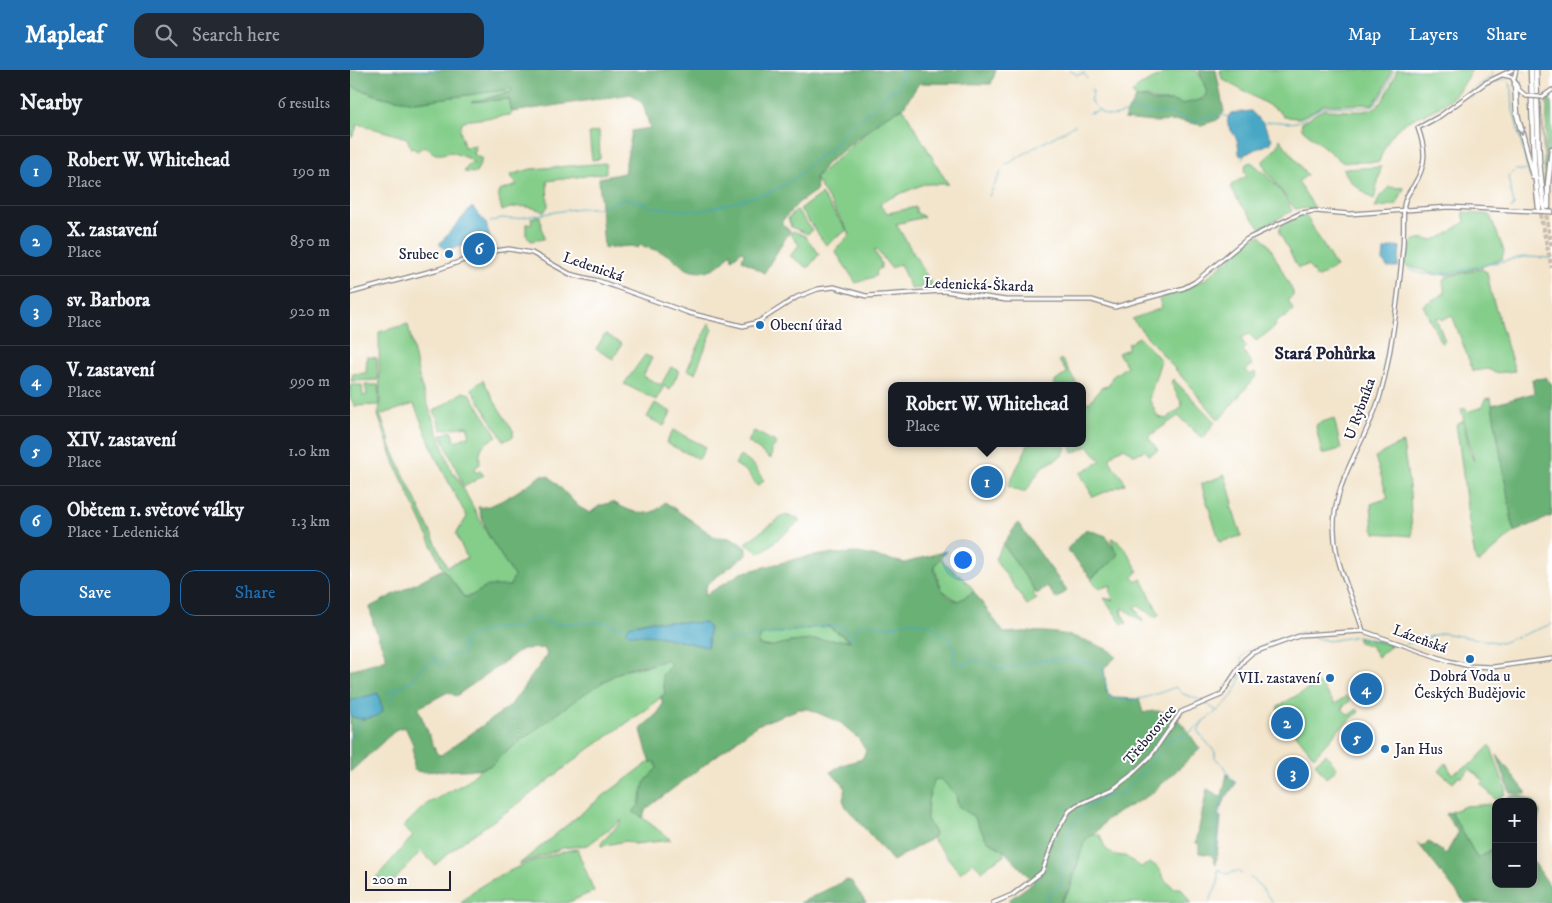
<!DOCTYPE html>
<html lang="en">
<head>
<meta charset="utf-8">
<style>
	body { margin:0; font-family:"IM FELL DW Pica",serif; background:#242831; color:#f1f3f6 }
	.controls { position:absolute; right:15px; bottom:15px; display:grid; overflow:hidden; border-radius:10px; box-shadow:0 2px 12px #0003 }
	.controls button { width:45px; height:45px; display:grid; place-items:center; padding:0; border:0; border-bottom:1px solid #363941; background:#171b24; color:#f1f3f6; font:25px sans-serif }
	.scale { position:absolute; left:15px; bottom:12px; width:86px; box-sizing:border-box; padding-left:5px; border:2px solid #22223b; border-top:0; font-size:14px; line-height:18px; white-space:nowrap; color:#22223b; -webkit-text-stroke:4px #fff; paint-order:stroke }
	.you { position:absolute; left:612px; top:489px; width:18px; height:18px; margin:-12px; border:4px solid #fff; border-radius:50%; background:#1a73e8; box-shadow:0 0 0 8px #1a73e833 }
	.badge { display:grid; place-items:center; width:32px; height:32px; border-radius:50%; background:#1f6fb2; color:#fff; font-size:16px; font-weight:700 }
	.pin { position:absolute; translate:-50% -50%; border:2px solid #fff; box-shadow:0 1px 5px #0006 }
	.popup { position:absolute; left:538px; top:312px; width:198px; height:65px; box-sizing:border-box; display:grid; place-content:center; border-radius:10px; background:#171b24; filter:drop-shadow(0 1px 4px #0005); font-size:16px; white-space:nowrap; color:#9ea1a6 }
	.popup b { font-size:19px; color:#f1f3f6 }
	.popup::after { content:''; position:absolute; left:50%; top:100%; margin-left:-10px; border:10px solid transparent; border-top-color:#171b24 }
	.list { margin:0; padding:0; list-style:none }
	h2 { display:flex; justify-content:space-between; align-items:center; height:65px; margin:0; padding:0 20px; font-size:21px }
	h2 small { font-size:16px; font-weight:400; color:#9ea1a6 }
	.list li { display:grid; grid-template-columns:32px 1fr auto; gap:15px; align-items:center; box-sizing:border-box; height:70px; padding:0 20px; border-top:1px solid #363941 }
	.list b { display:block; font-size:19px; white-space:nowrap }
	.list p { margin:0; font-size:16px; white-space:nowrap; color:#9ea1a6 }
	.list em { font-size:16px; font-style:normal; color:#9ea1a6 }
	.actions { display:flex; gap:10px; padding:15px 20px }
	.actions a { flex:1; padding:11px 0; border:1px solid #1f6fb2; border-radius:15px; text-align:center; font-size:18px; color:#1f6fb2 }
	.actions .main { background:#1f6fb2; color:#fff }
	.icon { flex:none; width:28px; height:28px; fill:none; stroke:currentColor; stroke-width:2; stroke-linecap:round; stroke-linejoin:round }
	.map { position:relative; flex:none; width:1202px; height:833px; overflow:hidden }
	header { display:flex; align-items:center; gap:30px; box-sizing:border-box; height:70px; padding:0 25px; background:#1f6fb2; color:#fff }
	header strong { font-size:24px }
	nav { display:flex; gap:28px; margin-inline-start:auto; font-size:18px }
	.search { width:350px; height:45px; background:#242831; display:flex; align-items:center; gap:12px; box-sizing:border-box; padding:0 18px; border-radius:15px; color:#9ea1a6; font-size:19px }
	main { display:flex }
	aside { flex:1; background:#171b24 }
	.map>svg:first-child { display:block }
	.green { fill:#84ce8a; stroke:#537862; fill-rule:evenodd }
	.forest { fill:#6bb176; stroke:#466a58; fill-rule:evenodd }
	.water { fill:#46a7c5; stroke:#346480 }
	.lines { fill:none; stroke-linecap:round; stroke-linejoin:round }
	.stream { stroke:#46a7c5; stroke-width:1 }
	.highway-tunnel { stroke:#c9beaf; stroke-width:4.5; stroke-dasharray:4.5 2; stroke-linecap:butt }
	.secondary-casing { stroke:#8a8484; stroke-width:5.5 }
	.highway-casing { stroke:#8a8484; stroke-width:7 }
	.secondary { stroke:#fff; stroke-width:3 }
	.highway { stroke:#fff; stroke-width:4.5 }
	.secondary-bridge-casing { stroke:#8a8484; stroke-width:5.5; stroke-linecap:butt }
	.secondary-bridge { stroke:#fff; stroke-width:3 }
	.oneway { stroke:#9c9ca7 }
	.poi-dot { fill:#1f6fb2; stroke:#fff; stroke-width:2 }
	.labels { text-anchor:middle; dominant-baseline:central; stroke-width:4; stroke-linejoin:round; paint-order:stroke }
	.poi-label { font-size:15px; fill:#22223b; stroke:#fff; text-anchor:end }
	.street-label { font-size:15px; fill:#22223b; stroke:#fff }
	.quarter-label { font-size:18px; font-weight:bold; fill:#22223b; stroke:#fff }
</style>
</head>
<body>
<header>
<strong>Mapleaf</strong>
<div class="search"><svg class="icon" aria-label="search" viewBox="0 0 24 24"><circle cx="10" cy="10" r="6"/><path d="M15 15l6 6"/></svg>Search here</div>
<nav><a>Map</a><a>Layers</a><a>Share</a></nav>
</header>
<main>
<aside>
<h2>Nearby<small>6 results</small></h2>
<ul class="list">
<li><span class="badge">1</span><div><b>Robert W. Whitehead</b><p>Place</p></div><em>190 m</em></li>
<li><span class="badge">2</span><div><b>X. zastavení</b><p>Place</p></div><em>850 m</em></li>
<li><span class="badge">3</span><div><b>sv. Barbora</b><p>Place</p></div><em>920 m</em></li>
<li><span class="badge">4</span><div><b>V. zastavení</b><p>Place</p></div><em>990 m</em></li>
<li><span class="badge">5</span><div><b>XIV. zastavení</b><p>Place</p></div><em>1.0 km</em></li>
<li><span class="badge">6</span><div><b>Obětem 1. světové války</b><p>Place · Ledenická</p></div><em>1.3 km</em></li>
</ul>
<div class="actions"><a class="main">Save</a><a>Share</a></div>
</aside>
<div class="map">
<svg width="1202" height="833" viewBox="0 0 1202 833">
	<rect width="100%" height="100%" fill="#fff"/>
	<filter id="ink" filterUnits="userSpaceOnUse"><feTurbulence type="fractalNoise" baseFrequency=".02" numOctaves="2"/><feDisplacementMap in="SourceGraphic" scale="10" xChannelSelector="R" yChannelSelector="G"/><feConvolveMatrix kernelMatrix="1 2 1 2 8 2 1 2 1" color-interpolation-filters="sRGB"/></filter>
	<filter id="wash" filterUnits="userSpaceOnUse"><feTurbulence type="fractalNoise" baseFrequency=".0096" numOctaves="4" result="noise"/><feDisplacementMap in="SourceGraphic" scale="20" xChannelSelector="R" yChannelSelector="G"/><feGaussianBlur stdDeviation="1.12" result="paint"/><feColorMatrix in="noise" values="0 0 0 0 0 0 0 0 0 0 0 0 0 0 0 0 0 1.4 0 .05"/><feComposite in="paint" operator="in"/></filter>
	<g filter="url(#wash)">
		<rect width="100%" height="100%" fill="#f3e5cc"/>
		<g class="green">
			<path d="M822 0H846C856 13 865 27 843 32 839 33 835 35 831 34 827 34 823 32 820 31 810 30 805 33 797 27L787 29 782 23 789 16Z"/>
			<path d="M870 0H1042L1032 23 1023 34 974 35 950 48 934 47 929 41 872 9Z"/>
			<path d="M1047 0H1122C1116 8 1111 19 1104 26 1070 56 1047 38 1029 92H992L951 58 952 53 968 42 974 40C1023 41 1028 50 1047 0Z"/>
			<path d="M0 16 32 27 66 32 161 19 162 22 128 31 159 29 162 42 160 45 113 51 110 60 114 77 125 76 126 81 122 83 132 89 126 103 114 102 120 93 124 94 120 89 101 82C87 85 87 87 75 76L67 81 63 78 61 79 57 68 8 54 3 66H0Z"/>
			<path d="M1201 30 1202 65 1195 117 1191 31 1196 99 1197 32Z"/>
			<path d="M553 38 598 114H574L533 131 530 136 538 143 566 137V142L574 147 546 154 583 216 561 219 550 194 541 198 526 179 524 180 531 193V198L527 200 526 206 506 213 485 181 500 164 465 108 534 47Z"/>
			<path d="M249 61 250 89 242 90 239 63Z"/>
			<path d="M930 69 957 105 948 112 965 138 945 139 915 99 913 91 928 76Z"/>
			<path d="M901 92C918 105 934 122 942 141L911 158 889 132 881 118 882 114 897 106 894 102 896 94Z"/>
			<path d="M256 93V103L197 111 198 136 194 142C181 136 167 134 152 141L148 124 149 121 167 115 160 105 181 99Z"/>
			<path d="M1031 97 1024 130 1001 112 993 99Z"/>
			<path d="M1039 117 1054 118 1047 134 1025 138 1030 126Z"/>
			<path d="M471 124 497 160 476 175 450 139Z"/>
			<path d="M447 140 462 160 458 164 441 157 438 148Z"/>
			<path d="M1113 142 1140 145 1154 181 1152 189C1136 195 1103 208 1086 204 1075 202 1066 198 1056 196L1054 194 1063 171C1074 166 1075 171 1082 170 1095 168 1104 158 1115 152Z"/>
			<path d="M955 144 986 197 967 208 958 195 948 198 929 162 931 155Z"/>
			<path d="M190 146 194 169 181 171 176 165V154L182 153 181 148Z"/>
			<path d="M443 161 455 166 469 184 458 198 440 186 449 175 440 163Z"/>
			<path d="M911 165 920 177 943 222V226L938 230 943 240 937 246 926 251 925 257 906 271 899 264 891 268 896 277 893 280 902 295 897 298 896 302 900 305 905 302 906 306 869 350 782 249 812 238 809 229 856 209 877 190 881 192 880 185 892 174Z"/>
			<path d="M1131 199 1137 202 1141 223 1165 301 1145 303 1139 299 1123 301 1102 245 1091 250 1089 247 1086 248 1095 271 1091 273 1073 235 1095 223 1093 212 1096 207Z"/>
			<path d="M359 253 363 259 345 303 337 300Z"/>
			<path d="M58 254 71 316 102 402 105 403 138 465 164 506 163 512 156 518 114 527 93 499 45 394 28 345 30 336 29 262ZM64 334 87 390 117 447 106 464 117 488 97 497 39 373 40 371 30 345Z"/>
			<path d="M255 264 272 274 263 289 246 279Z"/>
			<path d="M789 267 811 290 799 329 808 347 816 349 831 338 832 334 821 313 823 309 865 352 854 367H851L828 346 798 367 808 380 799 385 795 380 785 385 774 378 765 382 760 388C761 399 774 404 775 414L743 427 730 403 751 391 738 376 723 383 720 373H732V323L734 330 739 333 751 318 759 315 762 307 777 296 768 283 778 279V274Z"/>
			<path d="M295 285 302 288 293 306 311 315 321 297 329 301 320 320 314 316 306 330 274 314Z"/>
			<path d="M17 287 27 288 28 310 1 311 3 304 16 303Z"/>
			<path d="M710 289 714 292 728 316H704L703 313 717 303 709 291Z"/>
			<path d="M133 310 146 334 164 362 162 363 164 366 154 371 122 320V318Z"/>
			<path d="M0 315H12L13 326 17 325 15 315H28L29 335 5 336 0 327Z"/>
			<path d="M113 322 120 324 147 366C132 375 129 376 130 394L124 399 126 403 130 401 134 405 114 417 91 365 101 361 105 372 120 365 117 356 92 360 84 341Z"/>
			<path d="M1141 328 1164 462 1129 493 1126 491C1116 446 1114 400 1106 355L1113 350 1120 383 1124 391 1111 339 1116 338 1117 342 1132 337 1135 329Z"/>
			<path d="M305 333 321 342 314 356 297 347Z"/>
			<path d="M984 348 991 379 972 384 966 357 967 354Z"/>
			<path d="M323 360 356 377 349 389 316 373Z"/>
			<path d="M404 361 427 373 422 379 421 389 398 372Z"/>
			<path d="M679 373H717L713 385 691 398 677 420 672 422 658 416Z"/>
			<path d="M1053 373 1060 423 1062 466 1025 463 1023 459 1021 434 1038 428 1025 387C1035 383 1044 375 1053 373Z"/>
			<path d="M390 386 404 395 414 411 407 416 397 402 385 394Z"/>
			<path d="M875 405 883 433 880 438H882L891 464V466L870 472 851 414Z"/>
			<path d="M434 445 448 448 450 451 412 482 409 483 395 473Z"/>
			<path d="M761 468C773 471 783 491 788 502L783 507 786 511 792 509 809 544 806 548 787 535 785 537 793 552 773 538 771 542 777 553 772 554 754 528 764 530 760 522 761 515 748 519 741 509 767 487Z"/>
			<path d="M653 474 686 522 683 524 687 529 677 535 645 489Z"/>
			<path d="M589 488 619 514 624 522 608 531 592 520 584 496Z"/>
			<path d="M478 556 502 572H440L421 577 409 575 410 566Z"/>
			<path d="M1007 567 1042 575 1028 587 1021 576 1009 572Z"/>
			<path d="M316 589 322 595 312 605 315 623 300 637 239 679 169 733 108 775 85 795 71 781 40 815 24 810 63 766 53 757 75 735 115 713 131 699 142 695 153 684 236 621 276 599 298 596Z"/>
			<path d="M969 613 985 634 996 626 1000 631 992 637 993 640 999 645 1007 639 1009 642 988 660 964 687 928 641V636Z"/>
			<path d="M1140 675 1156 719 1154 725 1146 730 1131 714 1134 711 1120 699 1112 707H1107L1103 713 1089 701 1096 693 1102 704 1123 693Z"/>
			<path d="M976 684 987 699 976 708 965 693Z"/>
			<path d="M302 690 306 693 307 698C296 715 289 722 288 744L321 770 284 774 276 771 251 776V773L272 751H270L238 775 213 778 168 795 249 729Z"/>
			<path d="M587 708C597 710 608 723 607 733L623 746 638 771 653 780 654 786 640 794 632 801 623 792 610 803 582 768 585 764 577 749V743L578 730 584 710Z"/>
			<path d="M1146 734V776L1128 789 1101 742 1115 736Z"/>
			<path d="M746 765H750L755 778 764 785 775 786 791 797 800 793C812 798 809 800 814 809 816 812 821 815 824 818H831L841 833H711L721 817 734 772 739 766Z"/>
			<path d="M227 779 244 821 217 833H111C127 810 200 782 227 779Z"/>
		</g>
		<g class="forest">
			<path d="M0 0H646L641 14 569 13 553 38 534 47 476 94 465 108 467 120 448 133 432 151V154L440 161 414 203 392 190 394 183 392 181 382 189 381 182C372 197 352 208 335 198 330 195 327 191 323 188 314 182 301 179 290 175L288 178 281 176 254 178 249 108 274 103 282 61 300 58 293 34 281 24 162 42 159 29 121 32 162 22 161 19 66 32 32 27 0 16Z"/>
			<path d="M849 0H866L874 42 867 50 851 55 831 51 803 52 774 49 785 28H796L803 32 822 31 832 34 854 29 857 23Z"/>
			<path d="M1196 308 1202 314V446L1164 462 1142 335 1184 323 1182 309Z"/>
			<path d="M192 405 200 407 229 437 240 443 249 436 263 432C280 442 301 451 315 432L365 467 381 468 397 478 396 485 357 514 354 526 391 503 450 488 478 484 509 483 555 493 596 481 584 496C586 511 592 526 608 531L624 522 654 563C684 561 711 560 739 572 750 577 758 577 766 587L754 598 757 623 764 628 789 629 793 643C825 634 834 657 850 679L801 724 757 749 744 765 739 766 734 772 720 817 710 833H661L659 830 684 812 653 780 636 769 623 746 608 736 607 726 591 709 584 710 578 730 577 743V749L585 764 582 768 543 791 496 737 493 730C498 712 491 713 480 702L492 695 512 689 516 681 509 669 491 653 459 639H449L407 655 296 739 293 747 283 742 290 734 294 713 307 698 305 692H300L291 660C298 648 314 645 312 628L310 629 315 623 312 605 321 595 316 589C303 598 286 593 272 601 229 624 193 655 153 684L142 695 131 699 71 702 64 700 63 674 55 657 47 659 0 702V646L14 650 33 641 28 623 0 631V600L37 589 23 553 20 537 91 500 95 501 114 527H119L138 516H160L164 506 138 465 128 437C144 440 178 414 192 405ZM299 551 354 553 357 577 308 566 279 563 286 553ZM478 556 501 571C482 569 463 569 443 572 430 573 422 579 409 575L410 566ZM194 578 197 584 195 588 160 636 91 685 87 684 68 638 98 622 106 626 172 579Z"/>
			<path d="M668 453 717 521 706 529 697 516 687 524 653 474Z"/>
			<path d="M736 459 756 466 768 484 761 493 741 508 717 479Z"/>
			<path d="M1147 685 1176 722V724L1160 723Z"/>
			<path d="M877 704 886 713 875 729 868 745 871 747 866 795 862 785 849 783V774L846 773 857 719 872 727Z"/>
			<path d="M1169 725 1184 732 1190 742 1183 773V732H1151L1160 726Z"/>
			<path d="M1101 742 1128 789 1146 776V814H1183V791L1202 819V833H1115L1067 772 1071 777 1079 772 1096 784 1108 763C1105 755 1099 752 1096 744Z"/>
			<path d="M496 810 501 811 516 833H450Z"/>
		</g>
		<g class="water">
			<path d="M901 41 913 53 922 69 921 73 890 86C888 81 889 79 888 73 885 61 871 55 881 43Z"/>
			<path d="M122 137 136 153 141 172 95 179 89 174Z"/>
			<path d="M1046 176 1050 177 1048 197H1037L1033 191 1034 180Z"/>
			<path d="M299 551 355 553 359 558 358 575 357 577 308 566 279 564 276 562 279 556Z"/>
			<path d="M28 623 33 641C23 650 12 650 0 646V631Z"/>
		</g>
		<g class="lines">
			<g class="stream">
				<path d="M65 0 77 2 88 0"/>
				<path d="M720 0 727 5 734 3 737 9"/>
				<path d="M1173 0 1175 2"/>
				<path d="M1158 9 1162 20 1163 40 1180 108"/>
				<path d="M741 19 743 22 740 31 745 36"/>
				<path d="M1117 24 1142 6V0"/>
				<path d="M1120 28 1142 13 1155 9"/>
				<path d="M747 38C755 51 772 45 783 39L802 43 818 42 843 51 869 45"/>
				<path d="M739 43 747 41"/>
				<path d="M872 45 878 47"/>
				<path d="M912 54C923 48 935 55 946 52 957 50 963 39 973 38 1019 32 1023 54 1044 0"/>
				<path d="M693 73 725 55"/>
				<path d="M892 89 895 83"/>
				<path d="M656 95C668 88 678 81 690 74"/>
				<path d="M639 126 651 102"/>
				<path d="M1161 139 1164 135 1158 107 1165 100H1177"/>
				<path d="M140 152 152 148 162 149 230 138H252L272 129 284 130 307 138 350 141 418 123 442 111 465 89 482 79 495 60 527 35 541 20 548 18 554 0"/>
				<path d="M1058 199 1073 204 1087 205 1173 187 1202 188"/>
				<path d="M959 566 979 571 1007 566 1050 576"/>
				<path d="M375 569H391L484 555 495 559 500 568 505 566 507 558 513 553 540 557 557 551 581 555 603 573 605 579 603 590 607 593 616 595 620 590H632C637 591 640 597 644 598 655 602 668 595 679 592 699 588 732 588 751 597L759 626C780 637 805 624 826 617L833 624 853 631 867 641C884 628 895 610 891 588L896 582 952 562 956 564"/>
				<path d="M1056 574 1092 563 1151 573 1202 554"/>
				<path d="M36 623 49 617"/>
				<path d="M39 632 50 616 64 609 70 598 77 595 83 588 86 587V593L90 597 101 584H112L116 578 111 574 112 572C135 558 144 557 171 558L182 548H187L204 554 255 552 276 559"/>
				<path d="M0 670 10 648"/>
				<path d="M816 675 820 669 835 666 853 652"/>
				<path d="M861 786C872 769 865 762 868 745 870 733 877 723 884 713L872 694 865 688V682L848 662 853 651 866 642"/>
				<path d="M868 799 877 804 887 801 892 804"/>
				<path d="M900 808 907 812 923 833"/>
				<path d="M695 833 700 824 711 815V797L717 786 720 758 735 738 756 727 771 724 812 681"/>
				<path d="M859 833 868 813V800"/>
			</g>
		</g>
	</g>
	<g filter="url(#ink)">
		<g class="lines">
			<g class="highway-tunnel">
				<path d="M1189 138 1202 198"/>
				<path d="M1195 139 1202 177"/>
			</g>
			<defs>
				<g id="secondary">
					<path d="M1153 5 1162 7 1169 20 1176 26"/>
					<path d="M1164 9 1166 0"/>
					<path d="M1192 27 1202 20"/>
					<path d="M0 223 89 199 137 182 159 179 182 183 220 204 249 211 339 243 393 256 408 252 447 227 468 219 484 217 516 226 593 221 656 230H742L765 237 834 218 845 212 897 169 951 143 965 141 1000 144 1099 137 1202 142"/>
					<path d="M1013 561C1001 519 979 488 985 442 991 400 1018 366 1030 326 1042 282 1049 221 1053 176 1054 163 1053 148 1054 135 1055 127 1060 121 1064 115 1077 94 1076 80 1068 58L1090 46 1135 13 1162 0"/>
					<path d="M643 833 662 825 692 802 707 762 719 741 727 735 763 719 780 706 800 687 831 642 871 625 894 590 902 583 952 565 1013 561 1099 591 1119 596 1143 597 1202 589"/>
				</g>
				<g id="highway">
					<path d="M1181 0 1184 94 1189 138"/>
					<path d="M1186 0 1189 91 1194 138"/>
					<path d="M1165 13 1167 44 1183 106"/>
					<path d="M1198 137V114L1202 79"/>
				</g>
			</defs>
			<use href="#secondary" class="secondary-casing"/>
			<use href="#highway" class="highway-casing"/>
			<use href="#secondary" class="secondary"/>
			<use href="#highway" class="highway"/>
			<defs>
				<path id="secondary-bridge" d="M1176 26 1192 27"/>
			</defs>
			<use href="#secondary-bridge" class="secondary-bridge-casing"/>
			<use href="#secondary-bridge" class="secondary-bridge"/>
		</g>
		<defs><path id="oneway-chevron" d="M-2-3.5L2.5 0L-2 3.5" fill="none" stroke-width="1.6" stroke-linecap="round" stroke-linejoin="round" transform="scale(1.25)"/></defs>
		<use class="oneway" href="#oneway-chevron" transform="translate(1171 61) rotate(76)"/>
	</g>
	<g class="poi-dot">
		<circle cx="99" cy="184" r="5"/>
		<circle cx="410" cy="255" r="5"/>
		<circle cx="1120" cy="589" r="5"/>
		<circle cx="980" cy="608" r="5"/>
		<circle cx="1035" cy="679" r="5"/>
	</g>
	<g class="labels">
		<g class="poi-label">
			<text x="89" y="184">Srubec</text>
			<text x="420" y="255" text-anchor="start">Obecní úřad</text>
			<text x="1120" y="606" text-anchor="middle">Dobrá Voda u<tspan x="1120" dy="17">Českých Budějovic</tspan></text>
			<text x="970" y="608">VII. zastavení</text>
			<text x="1045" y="679" text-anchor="start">Jan Hus</text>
		</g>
		<g class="street-label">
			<text transform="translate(243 197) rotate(19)">Ledenická</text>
			<text transform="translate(629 215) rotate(2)">Ledenická-Škarda</text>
			<text transform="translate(1010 339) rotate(-70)">U Rybníka</text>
			<text transform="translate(1070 569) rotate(20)">Lázeňská</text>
			<text transform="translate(800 665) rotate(-50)">Třebotovice</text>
		</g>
		<g class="quarter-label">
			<text x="975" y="284">Stará Pohůrka</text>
		</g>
	</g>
</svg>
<div class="controls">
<button>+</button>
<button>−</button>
</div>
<div class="scale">200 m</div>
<div class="you"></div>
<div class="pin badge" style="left:637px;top:412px">1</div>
<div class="popup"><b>Robert W. Whitehead</b>Place</div>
<div class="pin badge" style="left:937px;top:653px">2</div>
<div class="pin badge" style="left:943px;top:703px">3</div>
<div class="pin badge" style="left:1016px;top:619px">4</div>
<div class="pin badge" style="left:1007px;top:668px">5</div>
<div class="pin badge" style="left:129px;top:179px">6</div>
</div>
</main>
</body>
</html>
